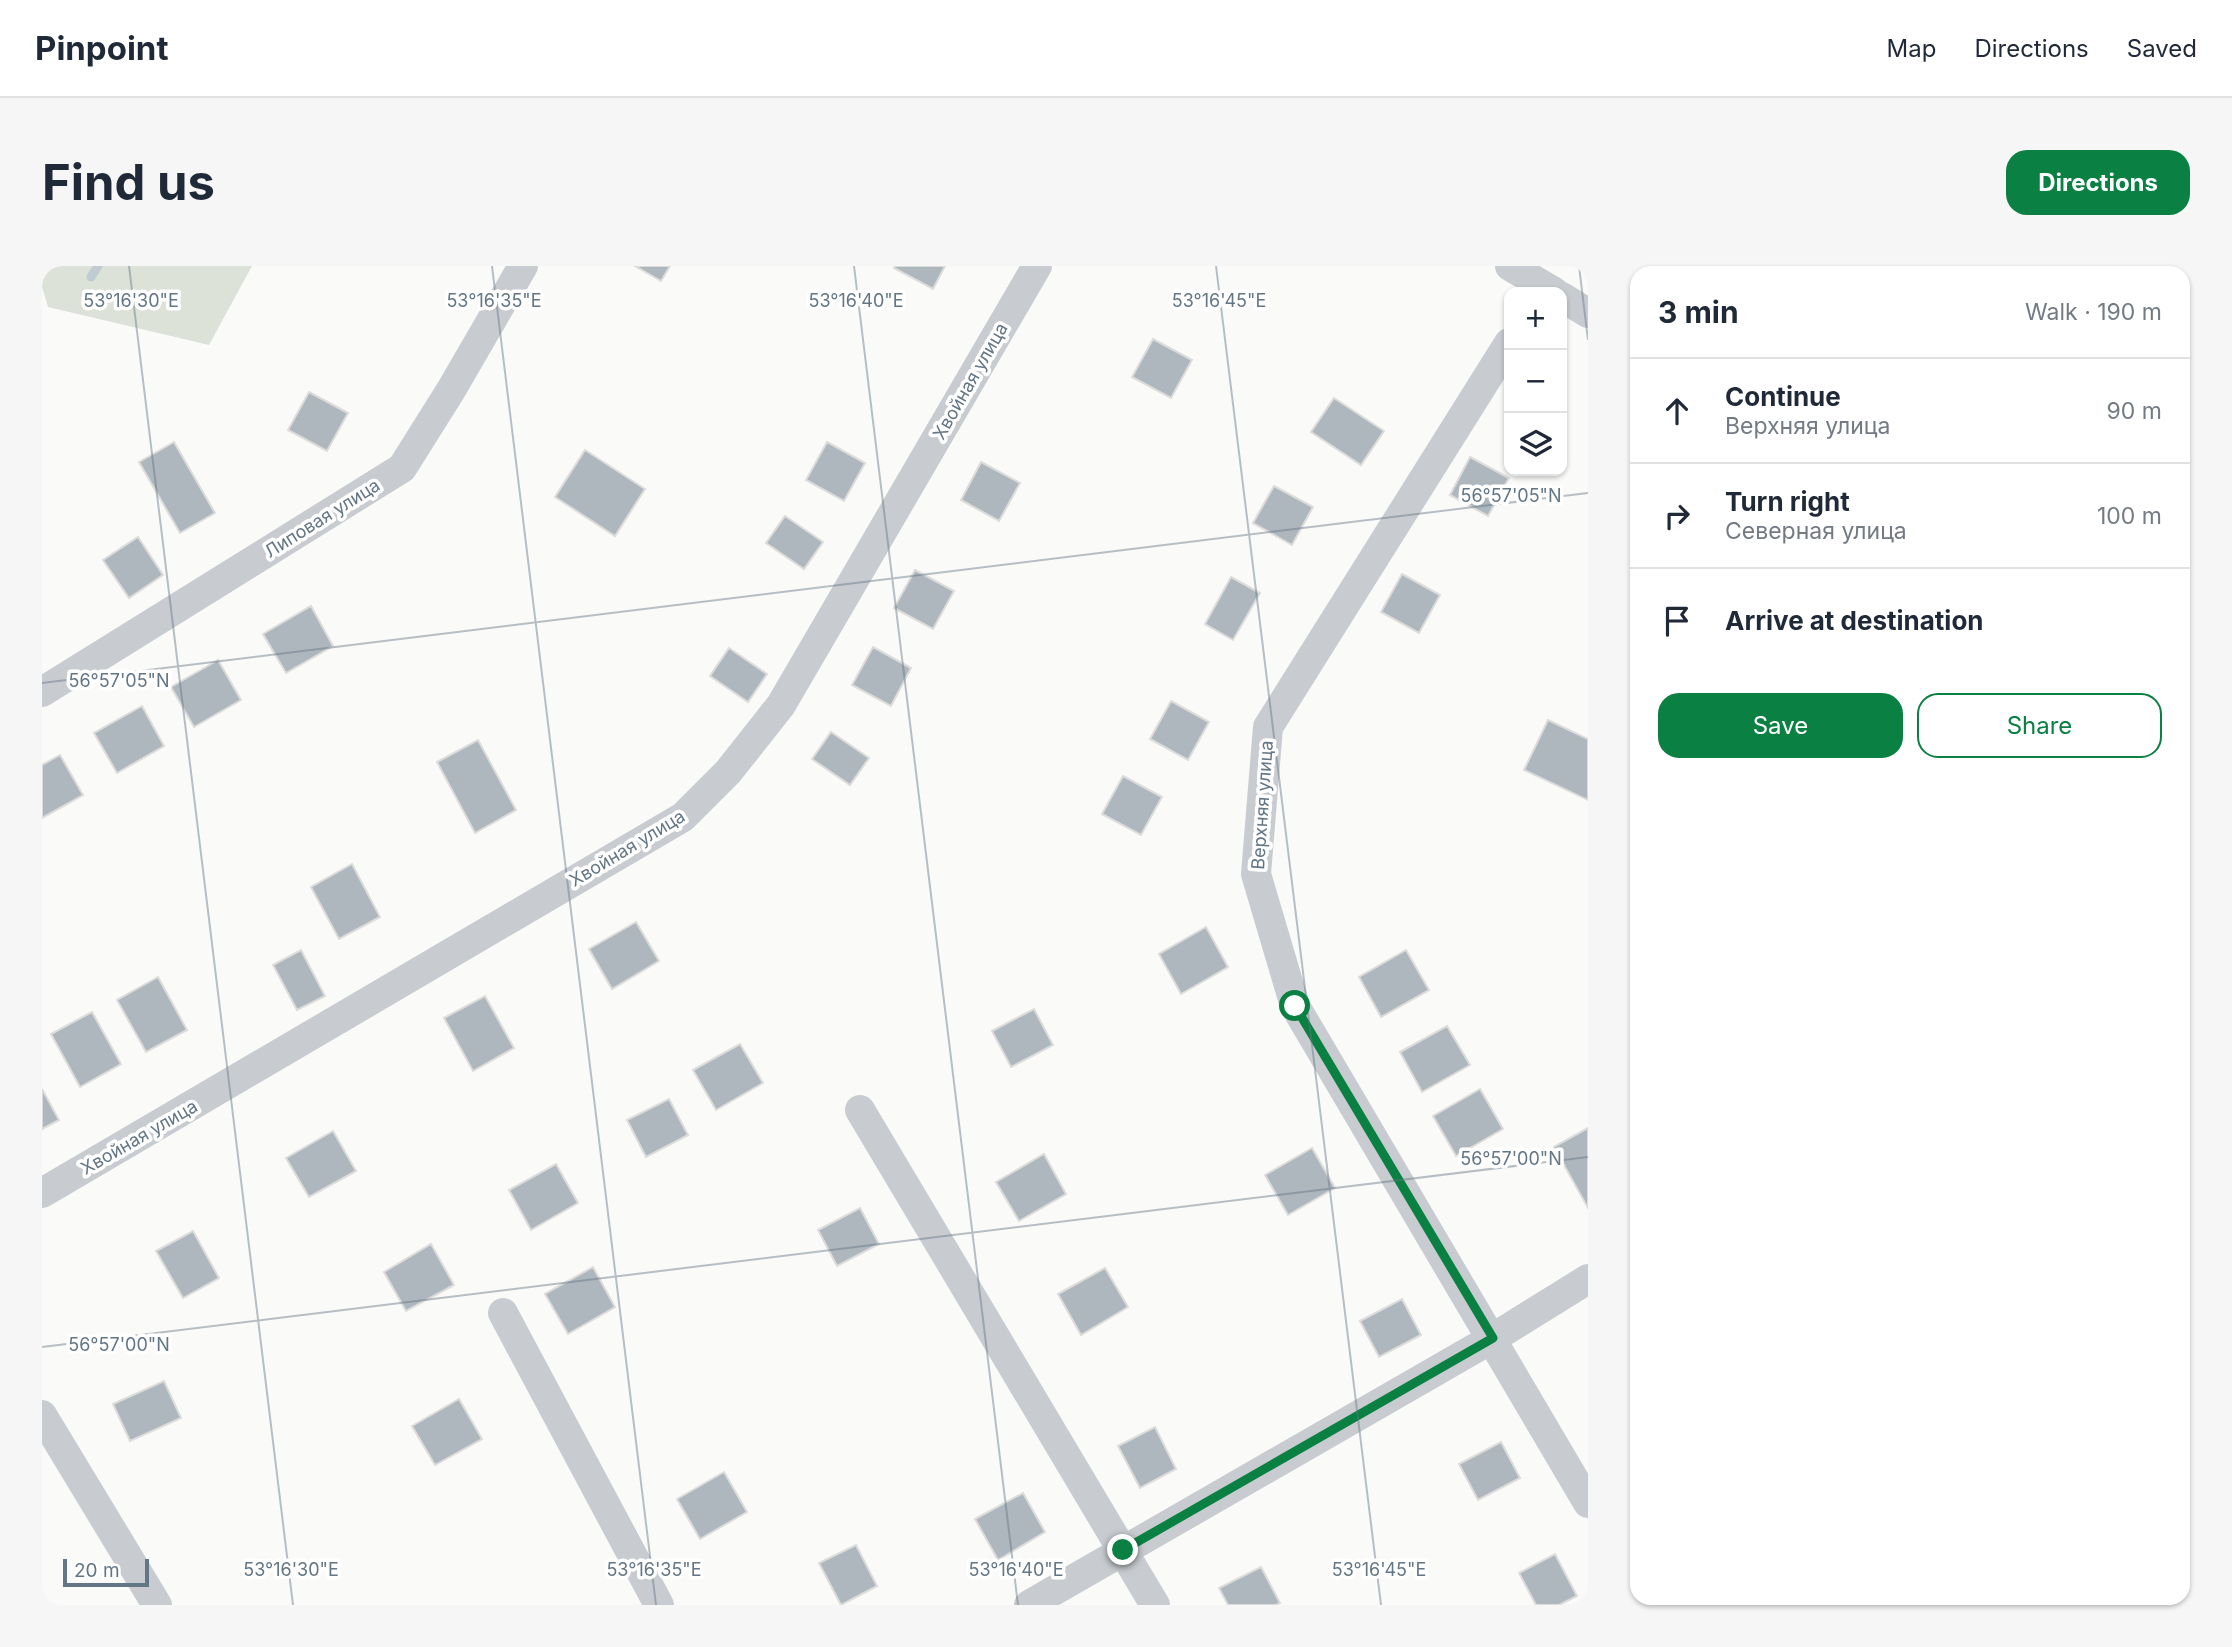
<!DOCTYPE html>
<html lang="en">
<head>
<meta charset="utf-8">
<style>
	body { margin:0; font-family:Inter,sans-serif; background:#f6f6f7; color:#1f2937 }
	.controls { position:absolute; right:21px; top:21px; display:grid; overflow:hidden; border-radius:14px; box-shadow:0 2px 5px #0004 }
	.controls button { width:63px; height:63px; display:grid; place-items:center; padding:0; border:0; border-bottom:2px solid #e0e1e3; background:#fff; color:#1f2937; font:35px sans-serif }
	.scale { position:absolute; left:21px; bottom:18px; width:86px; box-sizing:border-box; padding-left:7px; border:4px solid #637685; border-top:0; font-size:19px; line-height:24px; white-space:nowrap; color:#637685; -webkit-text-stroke:5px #fff; paint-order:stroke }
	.stop { position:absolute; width:21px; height:21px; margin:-16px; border:5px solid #0b8043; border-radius:50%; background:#fff }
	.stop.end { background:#0b8043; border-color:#fff; box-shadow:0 2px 7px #0008 }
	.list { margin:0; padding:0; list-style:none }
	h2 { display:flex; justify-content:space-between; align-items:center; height:91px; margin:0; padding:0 28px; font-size:30px }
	h2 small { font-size:23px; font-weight:400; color:#747a83 }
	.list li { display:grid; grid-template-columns:46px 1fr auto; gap:21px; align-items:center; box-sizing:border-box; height:105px; padding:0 28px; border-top:2px solid #e0e1e3 }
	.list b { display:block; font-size:26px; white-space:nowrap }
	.list p { margin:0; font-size:23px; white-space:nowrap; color:#747a83 }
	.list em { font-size:23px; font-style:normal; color:#747a83 }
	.actions { display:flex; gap:14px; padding:21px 28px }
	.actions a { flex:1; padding:16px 0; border:2px solid #0b8043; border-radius:21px; text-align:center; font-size:24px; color:#0b8043 }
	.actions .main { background:#0b8043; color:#fff }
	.icon { flex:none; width:38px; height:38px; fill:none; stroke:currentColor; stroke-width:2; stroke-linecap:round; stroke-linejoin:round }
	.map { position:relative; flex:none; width:1546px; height:1339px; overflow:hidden; border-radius:21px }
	header { display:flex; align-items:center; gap:42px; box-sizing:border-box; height:98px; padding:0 35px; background:#fff; border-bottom:2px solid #e0e1e3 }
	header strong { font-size:33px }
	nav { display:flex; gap:38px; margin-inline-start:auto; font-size:24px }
	.intro { display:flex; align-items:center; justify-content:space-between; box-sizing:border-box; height:168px; padding:0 42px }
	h1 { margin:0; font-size:49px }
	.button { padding:18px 32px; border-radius:21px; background:#0b8043; color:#fff; font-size:24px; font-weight:700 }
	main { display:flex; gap:42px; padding:0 42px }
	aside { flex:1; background:#fff; border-radius:21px; box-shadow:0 2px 5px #0004 }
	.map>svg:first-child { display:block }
	.green { fill:#dce2d8 }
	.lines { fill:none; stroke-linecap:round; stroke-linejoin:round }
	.stream { stroke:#c0ccd1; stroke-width:9 }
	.building { fill:#aeb7bd; stroke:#dcdcda; stroke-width:2 }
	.street { stroke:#c8ccd0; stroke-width:30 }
	.route { stroke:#0b8043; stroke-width:9 }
	.ticks { fill:none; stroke:#637685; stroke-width:2; stroke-opacity:0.45 }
	.labels { text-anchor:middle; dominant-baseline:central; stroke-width:7; stroke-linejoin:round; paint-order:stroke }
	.street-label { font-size:18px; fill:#637685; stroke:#fff }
	.ticks-label { font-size:18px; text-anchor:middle; fill:#637685; stroke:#fff; stroke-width:7; stroke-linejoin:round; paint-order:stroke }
</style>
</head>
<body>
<header>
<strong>Pinpoint</strong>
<nav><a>Map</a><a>Directions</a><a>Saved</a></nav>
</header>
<div class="intro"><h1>Find us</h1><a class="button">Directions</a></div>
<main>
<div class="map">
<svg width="1546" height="1339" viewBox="0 0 1546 1339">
	<rect width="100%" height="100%" fill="#fafaf8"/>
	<path class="green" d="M0 0H210L167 79 6 41 0 21Z"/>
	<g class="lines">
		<path class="stream" d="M49 11 56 0"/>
	</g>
	<g class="building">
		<path d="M593 0H628L619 15Z"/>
		<path d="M853 0H903L891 23 852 2Z"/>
		<path d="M1111 73 1150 94 1129 132 1090 111Z"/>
		<path d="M267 126 306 147 285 185 246 164Z"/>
		<path d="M1292 132 1342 165 1319 199 1269 166Z"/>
		<path d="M132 176 173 247 138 267 97 196Z"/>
		<path d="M785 176 823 197 802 235 764 214Z"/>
		<path d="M543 184 603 223 573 270 513 231Z"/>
		<path d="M1428 191 1467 212 1446 250 1408 229Z"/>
		<path d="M939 196 978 217 957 255 919 234Z"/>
		<path d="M1232 220 1271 241 1250 279 1211 257Z"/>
		<path d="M743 250 781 276 762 303 724 277Z"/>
		<path d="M96 271 121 309 87 332 61 294Z"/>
		<path d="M873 304 912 325 891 363 852 342Z"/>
		<path d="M1360 308 1398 329 1377 367 1339 346Z"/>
		<path d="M1189 311 1218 327 1191 374 1163 358Z"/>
		<path d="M269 340 291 380 244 407 221 368Z"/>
		<path d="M831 381 869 402 849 440 810 419Z"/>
		<path d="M687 382 725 408 706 436 668 410Z"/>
		<path d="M176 394 199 434 152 461 129 421Z"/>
		<path d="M1129 435 1167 456 1146 494 1108 473Z"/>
		<path d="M100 440 122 480 75 507 52 467Z"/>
		<path d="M1506 454 1546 473V534L1482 504Z"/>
		<path d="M789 466 827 492 808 519 770 493Z"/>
		<path d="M436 474 474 544 433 567 395 496Z"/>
		<path d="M18 489 41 529 0 552V499Z"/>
		<path d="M1081 510 1120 531 1099 569 1060 548Z"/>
		<path d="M310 598 338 651 297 673 269 621Z"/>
		<path d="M594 656 617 695 570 723 547 683Z"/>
		<path d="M1164 661 1186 701 1139 728 1117 688Z"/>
		<path d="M259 684 283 730 255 744 231 699Z"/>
		<path d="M1364 684 1387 724 1339 751 1317 711Z"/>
		<path d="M116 711 145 764 104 786 75 734Z"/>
		<path d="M443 730 472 782 431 805 402 752Z"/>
		<path d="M992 743 1011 779 969 801 950 765Z"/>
		<path d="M50 746 79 798 38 821 9 768Z"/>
		<path d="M1405 760 1428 799 1380 826 1358 786Z"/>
		<path d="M698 778 721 817 674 844 651 804Z"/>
		<path d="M0 823 17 854 0 863Z"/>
		<path d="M1438 823 1461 863 1414 890 1391 850Z"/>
		<path d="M627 833 646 869 604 891 585 854Z"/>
		<path d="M1546 862V942L1512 881Z"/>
		<path d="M291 865 314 905 267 931 244 892Z"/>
		<path d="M1270 882 1293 922 1246 949 1223 909Z"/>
		<path d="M1002 888 1024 928 977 955 954 916Z"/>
		<path d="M514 898 536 937 489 964 467 924Z"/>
		<path d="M818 942 837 978 795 1000 776 964Z"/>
		<path d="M151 965 177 1012 141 1032 114 985Z"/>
		<path d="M389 978 412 1019 364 1045 342 1006Z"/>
		<path d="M551 1001 573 1041 526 1068 503 1028Z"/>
		<path d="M1063 1002 1086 1041 1039 1069 1016 1028Z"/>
		<path d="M1360 1033 1379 1069 1337 1091 1318 1055Z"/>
		<path d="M122 1115 139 1152 88 1175 71 1138Z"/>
		<path d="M417 1133 440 1173 393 1199 370 1160Z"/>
		<path d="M1113 1161 1134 1203 1098 1222 1076 1180Z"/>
		<path d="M1459 1176 1478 1212 1436 1234 1417 1198Z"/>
		<path d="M682 1206 705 1246 658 1273 635 1233Z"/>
		<path d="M981 1227 1003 1266 956 1294 933 1253Z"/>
		<path d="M814 1279 835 1320 799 1339 777 1297Z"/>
		<path d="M1513 1288 1535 1330 1517 1339H1494L1477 1307Z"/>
		<path d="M1219 1301 1238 1337 1234 1339H1186L1177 1322Z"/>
	</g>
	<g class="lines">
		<g class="street">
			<path d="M1468 0 1512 26"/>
			<path d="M1520 31 1546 47"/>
			<path d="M1467 77 1226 461 1214 608 1253 740 1546 1237"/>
			<path d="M0 426 360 202 409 124 481 0"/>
			<path d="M818 844 1113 1339"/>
			<path d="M0 927 641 551 686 506 739 439 995 0"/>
			<path d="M461 1047 617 1339"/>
			<path d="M0 1149 115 1339"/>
			<path d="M987 1339 1451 1072 1546 1013"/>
		</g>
	</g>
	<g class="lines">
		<path class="route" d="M1081 1284 1451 1072 1253 740"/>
	</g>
	<path class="ticks" d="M87 0 251 1339M450 0 614 1339M812 0 976 1339M1174 0 1339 1339M1537 0 1546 74M0 417 1546 227M0 1081 1546 891"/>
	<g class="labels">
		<g class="street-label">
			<text transform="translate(928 115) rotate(-60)">Хвойная улица</text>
			<text transform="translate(280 252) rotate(-32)">Липовая улица</text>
			<text transform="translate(1220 539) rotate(-86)">Верхняя улица</text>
			<text transform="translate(585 582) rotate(-31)">Хвойная улица</text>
			<text transform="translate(97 871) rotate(-30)">Хвойная улица</text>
		</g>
	</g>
	<g class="ticks-label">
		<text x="89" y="41">53°16'30"E</text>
		<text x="452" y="41">53°16'35"E</text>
		<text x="814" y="41">53°16'40"E</text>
		<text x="1177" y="41">53°16'45"E</text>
		<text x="1469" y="236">56°57'05"N</text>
		<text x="77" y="421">56°57'05"N</text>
		<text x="1469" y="899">56°57'00"N</text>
		<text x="77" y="1085">56°57'00"N</text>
		<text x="249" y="1310">53°16'30"E</text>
		<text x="612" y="1310">53°16'35"E</text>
		<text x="974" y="1310">53°16'40"E</text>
		<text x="1337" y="1310">53°16'45"E</text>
	</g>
</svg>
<div class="controls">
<button>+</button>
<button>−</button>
<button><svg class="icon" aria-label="layers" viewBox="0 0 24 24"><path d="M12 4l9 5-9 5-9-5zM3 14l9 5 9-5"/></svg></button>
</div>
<div class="scale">20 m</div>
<div class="stop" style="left:1253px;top:740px"></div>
<div class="stop end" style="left:1081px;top:1284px"></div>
</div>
<aside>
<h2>3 min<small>Walk · 190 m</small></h2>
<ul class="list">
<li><svg class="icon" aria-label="ahead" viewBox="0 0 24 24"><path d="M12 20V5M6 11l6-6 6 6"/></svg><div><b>Continue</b><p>Верхняя улица</p></div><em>90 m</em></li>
<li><svg class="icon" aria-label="right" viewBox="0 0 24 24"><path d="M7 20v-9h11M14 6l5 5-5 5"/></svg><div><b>Turn right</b><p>Северная улица</p></div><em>100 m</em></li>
<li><svg class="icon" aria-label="arrive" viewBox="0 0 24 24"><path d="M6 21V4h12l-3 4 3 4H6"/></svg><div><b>Arrive at destination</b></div></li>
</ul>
<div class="actions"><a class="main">Save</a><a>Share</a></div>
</aside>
</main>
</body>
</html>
